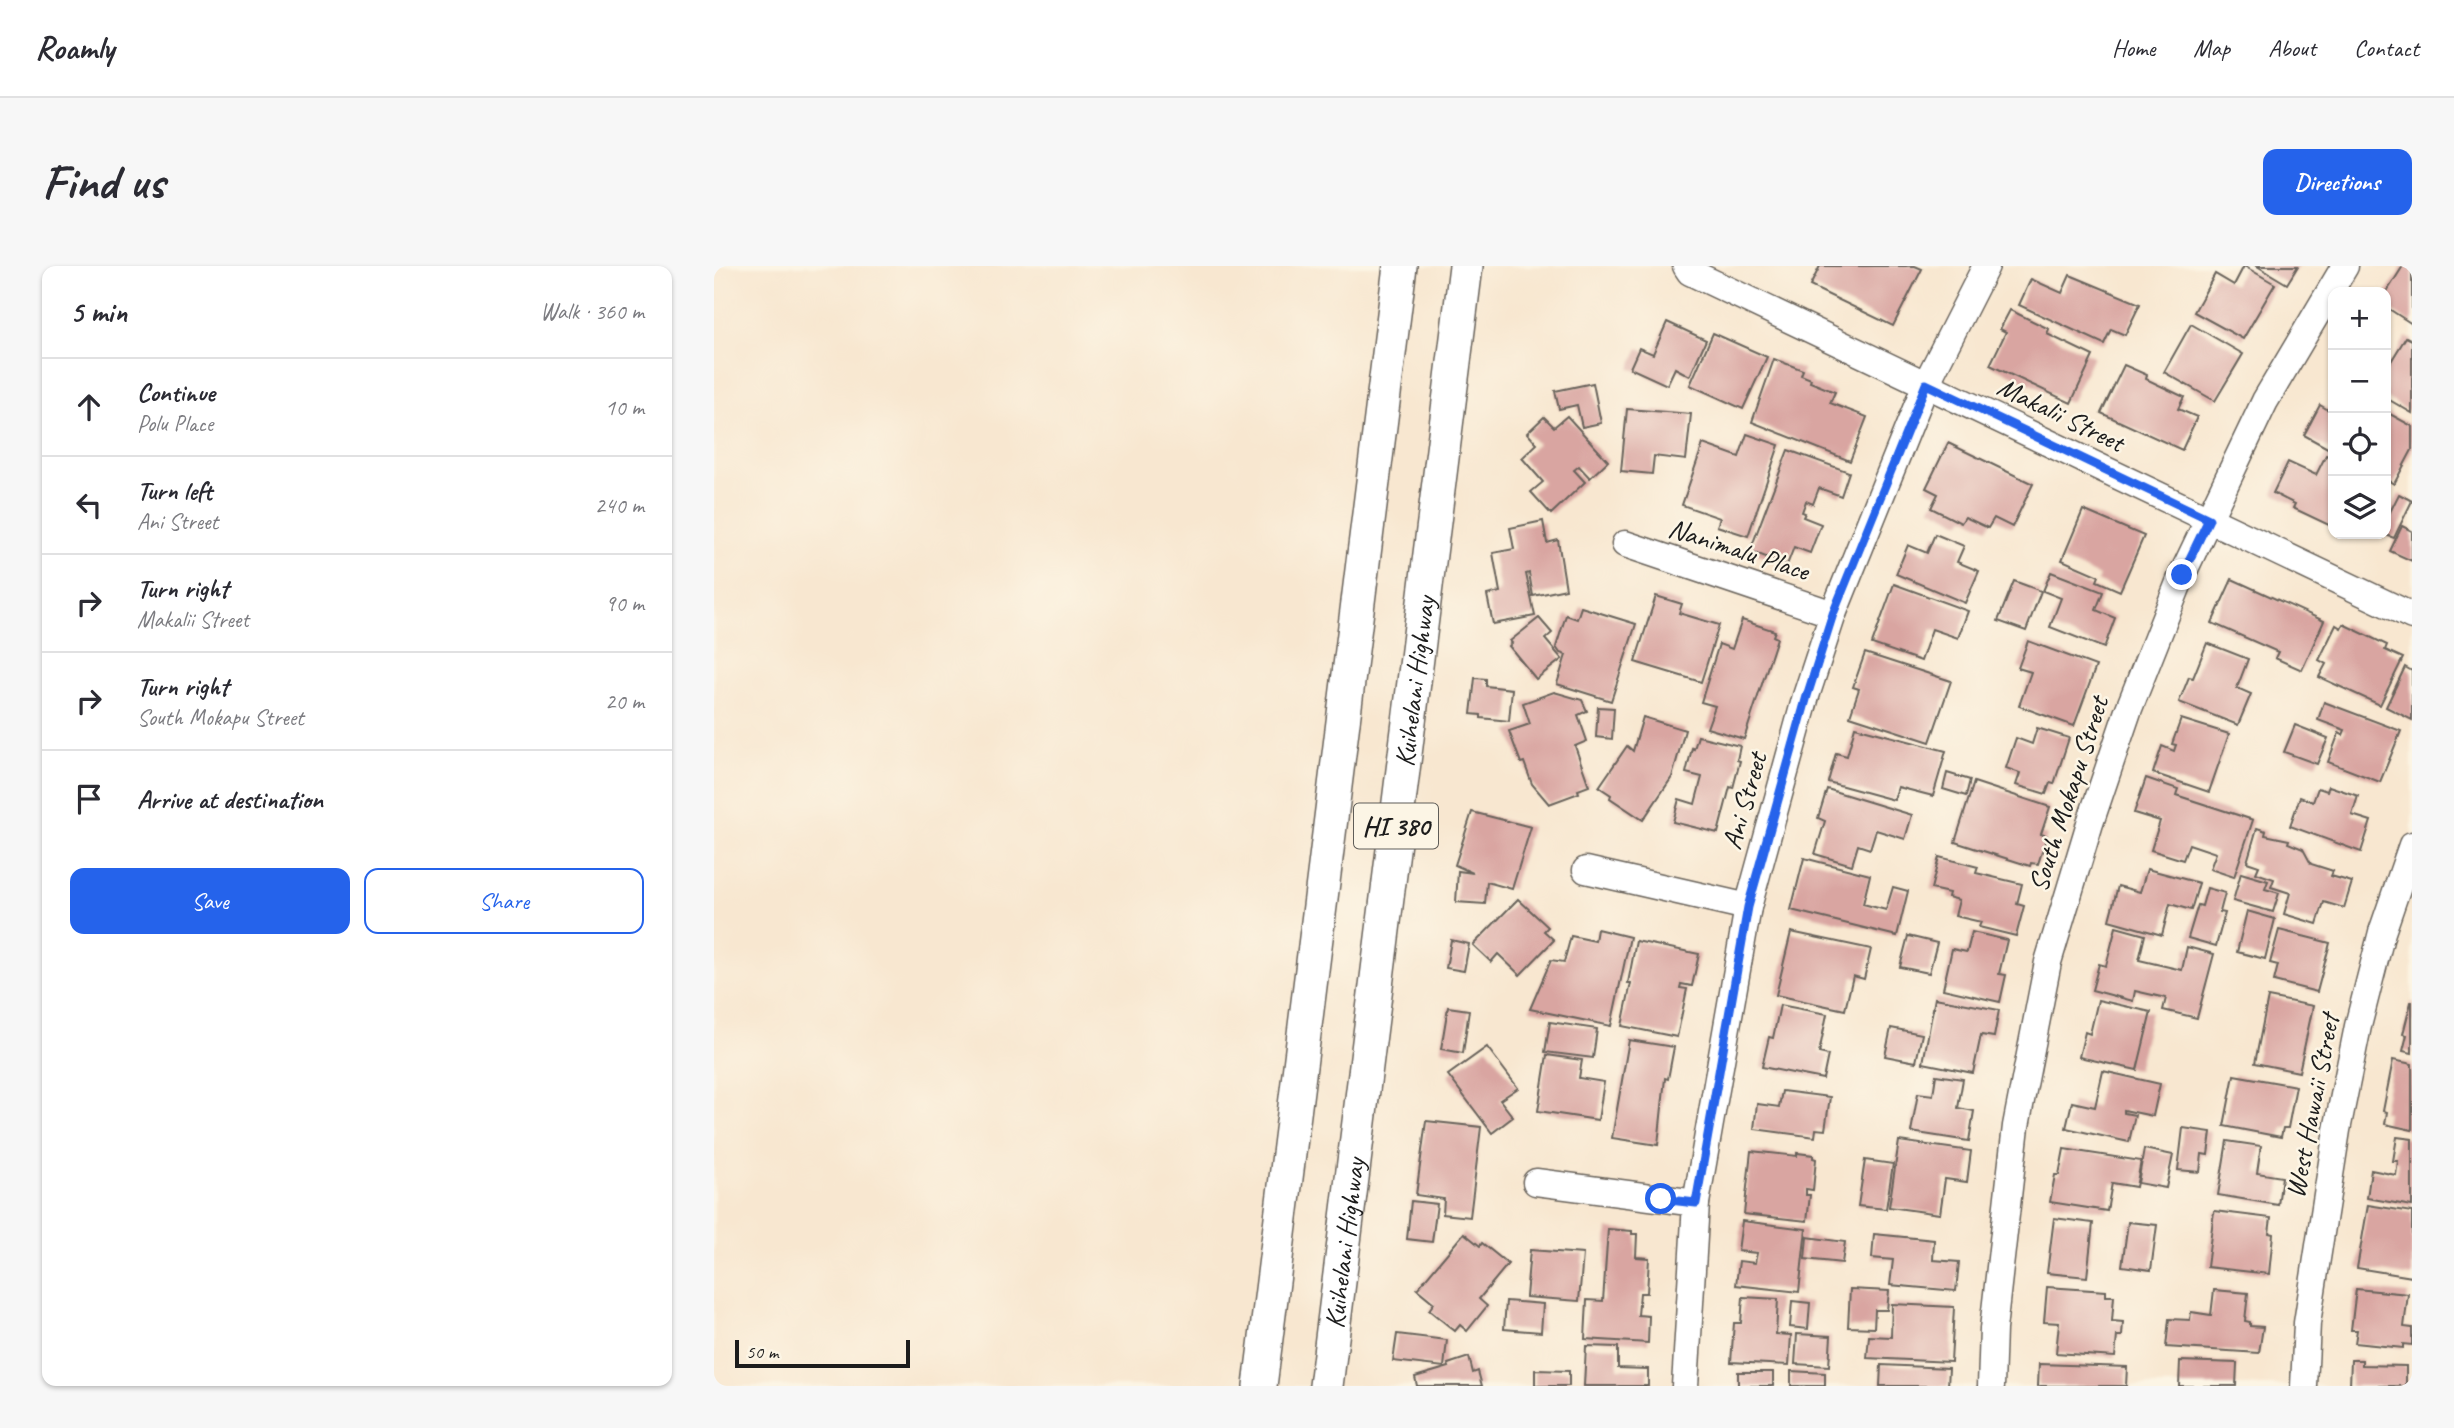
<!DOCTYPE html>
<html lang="en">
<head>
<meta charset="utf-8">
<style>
	body { margin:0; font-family:Caveat,sans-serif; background:#f7f7f7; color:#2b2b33 }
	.controls { position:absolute; right:21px; top:21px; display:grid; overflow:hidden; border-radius:14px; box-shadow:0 2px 5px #0004 }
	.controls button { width:63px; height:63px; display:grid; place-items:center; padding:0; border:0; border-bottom:2px solid #e1e1e2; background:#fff; color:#2b2b33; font:35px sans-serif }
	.scale { position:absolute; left:21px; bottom:18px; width:175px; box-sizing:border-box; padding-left:7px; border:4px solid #1c1c1c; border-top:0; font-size:19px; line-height:24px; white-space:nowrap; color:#1c1c1c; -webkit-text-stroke:5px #fcf5e5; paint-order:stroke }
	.stop { position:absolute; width:21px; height:21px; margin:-16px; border:5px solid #2563eb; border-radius:50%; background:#fff }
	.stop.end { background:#2563eb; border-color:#fff; box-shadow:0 2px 7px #0008 }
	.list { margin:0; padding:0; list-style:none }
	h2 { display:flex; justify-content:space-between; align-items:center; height:91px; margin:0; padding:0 28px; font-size:30px }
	h2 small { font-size:23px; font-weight:400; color:#7c7c81 }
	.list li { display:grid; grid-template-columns:46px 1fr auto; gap:21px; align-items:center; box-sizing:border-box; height:98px; padding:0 28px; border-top:2px solid #e1e1e2 }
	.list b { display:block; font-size:26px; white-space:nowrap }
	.list p { margin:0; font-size:23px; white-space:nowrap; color:#7c7c81 }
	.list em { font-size:23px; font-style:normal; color:#7c7c81 }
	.actions { display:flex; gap:14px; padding:21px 28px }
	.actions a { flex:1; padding:16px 0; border:2px solid #2563eb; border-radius:14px; text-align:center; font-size:24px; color:#2563eb }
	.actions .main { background:#2563eb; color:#fff }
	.icon { flex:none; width:38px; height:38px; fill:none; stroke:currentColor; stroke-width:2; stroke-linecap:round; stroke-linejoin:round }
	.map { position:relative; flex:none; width:1698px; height:1120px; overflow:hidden; border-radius:14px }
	header { display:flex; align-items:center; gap:42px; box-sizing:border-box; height:98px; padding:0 35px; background:#fff; border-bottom:2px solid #e1e1e2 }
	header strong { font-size:33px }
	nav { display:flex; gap:38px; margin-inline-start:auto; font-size:24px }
	.intro { display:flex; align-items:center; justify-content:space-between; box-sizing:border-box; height:168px; padding:0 42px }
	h1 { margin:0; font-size:49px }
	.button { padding:18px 32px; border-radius:14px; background:#2563eb; color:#fff; font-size:24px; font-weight:700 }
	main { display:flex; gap:42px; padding:0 42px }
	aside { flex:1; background:#fff; border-radius:14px; box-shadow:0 2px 5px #0004 }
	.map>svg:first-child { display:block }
	.building { fill:#d9a5a1 }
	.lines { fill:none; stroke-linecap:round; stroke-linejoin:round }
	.minor-casing { stroke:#69635b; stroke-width:29 }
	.major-casing { stroke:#69635b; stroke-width:36 }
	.minor { stroke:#fff; stroke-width:26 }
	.major { stroke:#fff; stroke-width:33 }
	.route { stroke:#2563eb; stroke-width:9 }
	.labels { text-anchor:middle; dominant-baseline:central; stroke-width:5; stroke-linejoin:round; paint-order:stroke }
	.shield { fill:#fcf5e5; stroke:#5f5d58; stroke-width:2 }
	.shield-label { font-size:26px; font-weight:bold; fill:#1c1c1c }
	.street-label { font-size:28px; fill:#1c1c1c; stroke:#fcf5e5 }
</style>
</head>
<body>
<header>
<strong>Roamly</strong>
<nav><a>Home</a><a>Map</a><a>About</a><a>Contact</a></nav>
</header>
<div class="intro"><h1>Find us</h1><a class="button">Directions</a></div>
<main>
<aside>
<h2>5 min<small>Walk · 360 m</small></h2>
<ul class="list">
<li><svg class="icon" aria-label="ahead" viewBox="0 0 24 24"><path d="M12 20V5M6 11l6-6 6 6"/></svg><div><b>Continue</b><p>Polu Place</p></div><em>10 m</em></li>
<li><svg class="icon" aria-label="left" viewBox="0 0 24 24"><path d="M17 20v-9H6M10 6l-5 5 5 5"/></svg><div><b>Turn left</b><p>Ani Street</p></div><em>240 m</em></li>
<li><svg class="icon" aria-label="right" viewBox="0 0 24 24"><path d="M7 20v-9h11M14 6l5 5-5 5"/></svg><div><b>Turn right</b><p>Makalii Street</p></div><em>90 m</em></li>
<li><svg class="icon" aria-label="right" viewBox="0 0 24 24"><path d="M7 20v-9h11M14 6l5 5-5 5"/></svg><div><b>Turn right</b><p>South Mokapu Street</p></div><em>20 m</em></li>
<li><svg class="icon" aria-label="arrive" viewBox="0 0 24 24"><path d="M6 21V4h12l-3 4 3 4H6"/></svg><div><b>Arrive at destination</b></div></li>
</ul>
<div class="actions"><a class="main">Save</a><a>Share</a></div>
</aside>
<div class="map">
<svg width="1698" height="1120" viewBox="0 0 1698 1120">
	<rect width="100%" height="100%" fill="#fcf5e5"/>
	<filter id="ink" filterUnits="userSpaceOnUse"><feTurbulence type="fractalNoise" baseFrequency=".0143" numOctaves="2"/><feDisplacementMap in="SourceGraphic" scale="14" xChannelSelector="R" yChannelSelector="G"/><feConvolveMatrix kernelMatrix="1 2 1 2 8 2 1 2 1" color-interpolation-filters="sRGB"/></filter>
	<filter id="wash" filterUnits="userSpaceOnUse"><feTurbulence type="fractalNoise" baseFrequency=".00686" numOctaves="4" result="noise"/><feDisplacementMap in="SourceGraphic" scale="28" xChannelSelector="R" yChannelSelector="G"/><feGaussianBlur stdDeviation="1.57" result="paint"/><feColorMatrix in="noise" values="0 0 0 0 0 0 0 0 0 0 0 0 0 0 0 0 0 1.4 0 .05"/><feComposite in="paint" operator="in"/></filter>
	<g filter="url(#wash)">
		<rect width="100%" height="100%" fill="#f8e7d0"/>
		<g id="blocks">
			<g class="building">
				<path d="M1106 0H1201L1208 3 1179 60 1096 20Z"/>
				<path d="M1530 0 1561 18 1529 73 1480 46 1501 8 1520 19Z"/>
				<path d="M1543 0H1584L1573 18Z"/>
				<path d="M1689 0H1698V58L1672 41V27Z"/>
				<path d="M1356 9 1426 38 1411 69 1397 63 1390 78 1305 39 1317 13 1348 27Z"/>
				<path d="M1296 44 1335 63 1333 68 1379 90 1357 137 1276 99 1292 66 1286 63Z"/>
				<path d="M953 56 992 74 976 110 961 102 953 119 916 102 925 82 939 88Z"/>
				<path d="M1477 58 1529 88 1501 135 1450 106Z"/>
				<path d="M999 67 1053 91 1029 143 976 119Z"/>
				<path d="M1692 71 1698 74V147L1672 132V94L1676 97Z"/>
				<path d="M1060 93 1089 104 1087 109 1097 113 1096 116 1121 126 1116 137 1153 151 1136 195 1038 156Z"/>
				<path d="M1410 99 1433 109 1432 113 1470 131 1464 143 1483 151 1468 184 1387 147Z"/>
				<path d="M879 117 887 157 868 161 863 139 845 143 841 125Z"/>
				<path d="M1606 139 1619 147V185L1590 169Z"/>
				<path d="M913 143 977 148 972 194 940 190 938 208 907 205Z"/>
				<path d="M1674 147 1698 160V184L1680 218 1672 213V152Z"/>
				<path d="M853 150 894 195 876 212 865 200 860 204 871 216 837 248 817 226 829 216 808 192 823 178 813 167 830 151 840 161Z"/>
				<path d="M1033 168 1065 179 1034 270 1003 260 1006 252 968 239 989 178 1025 191Z"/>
				<path d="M1234 177 1319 218 1298 261 1280 252 1274 262 1251 251 1247 257 1217 242 1224 228 1212 222Z"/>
				<path d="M1074 184 1135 206 1127 230 1105 222 1099 238 1092 235 1088 246 1091 247 1089 251 1107 258 1096 287 1080 281 1073 299 1036 285Z"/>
				<path d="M1612 189 1619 192V261L1579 242 1581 238 1559 227 1574 196 1602 209Z"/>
				<path d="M1685 228 1698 235 1680 272 1672 269V254Z"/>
				<path d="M1369 244 1430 270 1406 325 1383 315 1385 310 1348 294Z"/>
				<path d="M829 255 833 277 844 274 852 323 819 330 815 307 812 308 821 350 779 358 773 329 786 326 779 287 800 283 796 262Z"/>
				<path d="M1688 260 1698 265V295L1676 285Z"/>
				<path d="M1221 268 1250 280 1243 296 1265 305 1251 337 1182 308 1194 279 1213 287Z"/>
				<path d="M1337 306 1389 326 1382 344 1401 352 1390 382 1336 361 1347 332 1329 325Z"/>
				<path d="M1518 313 1610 355 1588 404 1561 392 1564 386 1498 357Z"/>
				<path d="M1300 315 1327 325 1312 365 1284 355Z"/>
				<path d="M1180 318 1254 345 1244 372 1218 363 1207 395 1158 378Z"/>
				<path d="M942 330 968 338 965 347 1005 359 987 416 921 396Z"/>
				<path d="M867 341 922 358 897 435 843 418 852 389 846 387 842 381 852 349 863 353Z"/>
				<path d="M825 352 838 367 831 373 848 393 822 413 795 380 798 377 796 375Z"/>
				<path d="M1028 354 1061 365 1059 370 1063 372 1030 473 993 462 1001 440 987 436 1005 378 1018 383Z"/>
				<path d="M1629 358 1673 379 1671 384 1689 392 1666 439 1605 411 1612 398 1605 394 1622 359 1627 362Z"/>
				<path d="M1314 375 1382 400 1360 460 1305 440 1317 406 1304 402Z"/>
				<path d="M1493 377 1534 393 1523 422 1537 428 1524 459 1465 436 1475 411 1479 412Z"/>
				<path d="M1151 387 1237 415 1216 476 1136 450 1145 423 1139 421Z"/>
				<path d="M1691 401 1698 405V454L1672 441Z"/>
				<path d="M761 412 772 413V420L798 423 795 455 767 452V449L757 448Z"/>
				<path d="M840 426 868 434 873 445 864 449 873 475 861 480 875 520 864 524 865 527 835 538 818 518 810 496 807 497 795 465 816 458 809 437Z"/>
				<path d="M1610 436 1687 465 1666 516 1614 496 1625 467 1629 469 1631 464 1604 454Z"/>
				<path d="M884 441 900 442 898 473 882 471Z"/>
				<path d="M929 451 971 464 958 511 929 554 896 532 897 529 885 521 913 480 919 485Z"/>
				<path d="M1467 453 1515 468 1495 526 1439 507 1448 480 1460 485 1462 479 1458 478Z"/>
				<path d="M1581 459 1614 472 1603 498 1570 486Z"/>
				<path d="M1141 461 1232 485 1219 530 1184 521 1180 534 1114 516 1122 487 1133 490Z"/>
				<path d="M1323 462 1355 472 1340 518 1336 517 1332 528 1302 519 1306 507 1292 502 1302 472 1318 478Z"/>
				<path d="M984 470 1026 480 1023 494 1026 495 1019 522 1016 521 1004 567 959 556 965 533 981 538 988 511 972 507 978 482 980 483Z"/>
				<path d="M1233 507 1256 514 1252 530 1229 523Z"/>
				<path d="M1432 512 1464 523 1462 529 1539 554 1520 611 1496 603 1502 587 1475 578 1469 594 1437 584 1446 555 1420 547Z"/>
				<path d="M1260 516 1336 541 1327 568 1333 570 1324 598 1317 597 1316 600 1241 576Z"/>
				<path d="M1615 520 1644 530 1638 549 1657 555 1647 586 1576 560 1586 531 1599 536 1604 522 1613 525Z"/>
				<path d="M1113 523 1198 549 1191 573 1162 564 1156 583 1144 579 1138 599 1101 588 1111 555 1104 552Z"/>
				<path d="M758 546 817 561 798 623 773 616 771 638 742 636 744 605 759 607 741 599Z"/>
				<path d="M1543 562 1552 565 1551 569 1575 574 1574 577 1589 583 1597 598 1619 605 1617 610 1638 616 1630 642 1610 636 1603 658 1570 648 1576 627 1557 621 1560 613 1542 607 1545 600 1533 596Z"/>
				<path d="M1225 591 1264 601 1262 607 1308 618 1303 638 1310 640 1302 670 1265 661 1267 656 1241 650 1245 634 1234 631 1235 627 1217 623Z"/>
				<path d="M1090 592 1156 609 1149 638 1172 644 1179 621 1194 625 1183 670 1077 644Z"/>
				<path d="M1433 603 1485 617 1477 644 1456 638 1448 669 1395 654 1404 620 1426 626Z"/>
				<path d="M1527 607 1554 615 1551 623 1565 627 1559 646 1519 635Z"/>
				<path d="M1493 622 1511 627 1506 646 1511 647 1502 680 1474 672 1484 639 1488 640Z"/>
				<path d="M804 633 834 661 830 665 840 674 806 709 784 688 777 696 759 679Z"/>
				<path d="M1533 645 1561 653 1551 693 1523 686Z"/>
				<path d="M1402 661 1431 669 1425 694 1468 704 1473 681 1500 688 1483 752 1449 744 1452 732 1421 725 1419 735 1378 724 1385 698 1392 700Z"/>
				<path d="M883 663 916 671 897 760 816 743 837 694 850 696 857 670 881 675Z"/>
				<path d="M1565 664 1616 677 1603 726 1560 715 1564 699 1556 697Z"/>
				<path d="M1077 666 1157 683 1150 713 1139 710 1131 744 1062 729Z"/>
				<path d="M1258 666 1293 674 1285 708 1292 709 1286 736 1229 723 1238 683 1253 686Z"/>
				<path d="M1194 670 1223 677 1215 707 1186 701Z"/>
				<path d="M737 674 755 678 750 705 732 702Z"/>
				<path d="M922 675 985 688 978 720 967 718 966 722 973 723 963 771 908 760 917 717H914Z"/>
				<path d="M1554 731 1599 740 1585 806 1541 797Z"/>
				<path d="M1221 732 1285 744 1280 771 1267 769 1259 807 1209 797Z"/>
				<path d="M1384 734 1437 746 1423 804 1365 791 1371 766 1376 768Z"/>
				<path d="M1697 736H1698V787L1689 785 1693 769 1689 768Z"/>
				<path d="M1066 739 1113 748 1105 787 1114 789 1109 813 1048 801 1055 771 1059 772Z"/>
				<path d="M734 741 755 744 749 787 727 783Z"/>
				<path d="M836 756 883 763 879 792 831 786Z"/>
				<path d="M1177 762 1208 768 1202 796 1171 790Z"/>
				<path d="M915 774 960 781 954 813 951 812 944 879 898 872Z"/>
				<path d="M773 781 804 822 786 834 799 851 778 867 734 809Z"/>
				<path d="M833 789 868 794 865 812 890 816 884 854 824 845Z"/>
				<path d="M1679 794 1698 798V864L1671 858 1673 846 1669 845Z"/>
				<path d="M1389 805 1446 818 1439 850 1410 844V847L1421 849 1415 876 1352 862 1358 836 1381 841Z"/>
				<path d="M1222 809 1249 813 1244 842 1260 845 1255 875 1197 866 1204 827 1219 829Z"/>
				<path d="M1520 809 1582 820 1574 862H1569L1567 871 1510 860Z"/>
				<path d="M1068 825 1116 831 1111 864 1102 863 1101 871 1040 863 1043 838 1065 841Z"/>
				<path d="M712 855 767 861 756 951 729 948 730 933 702 929Z"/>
				<path d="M1469 862 1497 866 1494 889 1488 888 1486 906 1464 904Z"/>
				<path d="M1683 871 1698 873V940L1653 932 1657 904 1682 909 1684 895H1679Z"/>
				<path d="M1185 875 1257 885 1253 916 1231 913 1226 948 1175 941Z"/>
				<path d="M1513 875 1547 880 1543 907 1568 911 1564 939 1504 929Z"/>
				<path d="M1350 883 1427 895 1422 921 1398 917 1393 945 1336 936 1341 909H1345Z"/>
				<path d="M1430 883 1459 889 1452 922 1424 917Z"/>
				<path d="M1037 885 1083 890V887L1099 889V892L1102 893 1099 924 1092 923V929H1096L1093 955 1030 948Z"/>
				<path d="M1151 894 1179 898 1172 943 1144 940Z"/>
				<path d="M697 935 723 938 718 976 693 973Z"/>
				<path d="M1654 939 1698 946V1011L1643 1002Z"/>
				<path d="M1500 945 1557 952 1555 967 1559 968 1555 1008 1493 1001Z"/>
				<path d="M1340 952 1379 957 1373 1011 1333 1007Z"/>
				<path d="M1028 955 1092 963 1085 1026 1022 1019 1025 995 1041 997 1043 987 1024 985Z"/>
				<path d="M1414 956 1443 959 1437 1004 1408 1000Z"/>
				<path d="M894 963 918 965V968H923L922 991 935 992 933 1027H926L924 1049 935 1050 934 1077 871 1073 873 1034 889 1035Z"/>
				<path d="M750 967 766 980 768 977 794 998 765 1033 773 1040 753 1065 746 1059 741 1065 715 1044 720 1037 703 1023Z"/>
				<path d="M1160 968 1220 974 1219 994 1245 996 1242 1025 1176 1019 1179 994 1158 992Z"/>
				<path d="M1093 971 1131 976 1128 997 1091 993Z"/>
				<path d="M816 984 869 988 865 1035 812 1031Z"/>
				<path d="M1333 1021 1392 1025V1030H1400L1398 1055 1409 1056 1408 1070H1403L1401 1091 1342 1087 1345 1057 1330 1056Z"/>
				<path d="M1136 1023 1175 1025 1173 1044H1161L1160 1062 1134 1061Z"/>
				<path d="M1642 1023 1694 1028 1690 1061 1698 1062V1079L1689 1078V1082L1641 1077 1643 1064H1637Z"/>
				<path d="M1500 1024 1534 1027 1531 1055 1536 1056V1060L1549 1061 1545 1087 1452 1081 1455 1053 1476 1054 1477 1046 1497 1049Z"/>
				<path d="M1029 1031 1064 1033 1062 1068 1077 1069 1075 1099 1017 1096 1020 1057H1027Z"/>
				<path d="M792 1035 829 1038 827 1066 790 1063Z"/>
				<path d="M1078 1035 1096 1037 1094 1063 1076 1061Z"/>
				<path d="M1178 1038 1240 1041 1237 1096 1153 1092 1155 1070 1177 1071Z"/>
				<path d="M683 1068 733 1074 730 1101 679 1095Z"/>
				<path d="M1083 1068 1117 1070 1115 1100 1081 1098Z"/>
				<path d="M872 1080 904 1081V1102L934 1103V1120H870Z"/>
				<path d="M755 1091 759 1107 764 1105 768 1120H703L701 1111 735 1101 734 1098Z"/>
				<path d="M1637 1094H1648V1099L1692 1100V1120H1636Z"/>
				<path d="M1466 1095 1523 1097 1522 1120H1465Z"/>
				<path d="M1325 1098 1413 1101 1412 1120H1324Z"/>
				<path d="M1167 1099 1235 1102 1234 1120H1166Z"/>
				<path d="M821 1104 855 1105V1120H821Z"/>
				<path d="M1077 1105 1111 1107V1120H1077Z"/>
				<rect x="1024" y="1106" width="35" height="14"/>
			</g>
		</g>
	</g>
	<g filter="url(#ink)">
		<use href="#blocks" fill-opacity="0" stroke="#69635b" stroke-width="2"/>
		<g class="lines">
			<defs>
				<g id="minor">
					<path d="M972 0 976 6 1698 350"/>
					<path d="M911 278 1119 348"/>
					<path d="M872 604 1034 641"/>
					<path d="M822 916 982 937"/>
					<path d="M971 1120 982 937 1034 641 1092 430 1119 348 1212 118 1272 0"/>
					<path d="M1277 1120 1279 1063 1302 860 1334 696 1376 557 1414 445 1468 309 1551 135 1631 0"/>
					<path d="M1590 1120 1593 1057 1623 864 1644 760 1668 666 1698 579"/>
				</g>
				<g id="major">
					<path d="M546 1120 686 0"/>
					<path id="s1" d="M612 1120 752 0"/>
				</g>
			</defs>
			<use href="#minor" class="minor-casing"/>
			<use href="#major" class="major-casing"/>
			<use href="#minor" class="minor"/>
			<use href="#major" class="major"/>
		</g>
	</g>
	<g class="lines" filter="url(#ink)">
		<path class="route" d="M947 933 982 937 1034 641 1093 430 1119 348 1212 118 1495 253 1468 309"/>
	</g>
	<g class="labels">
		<rect class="shield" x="640" y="537.5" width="84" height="45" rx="5"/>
		<g class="shield-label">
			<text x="682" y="560">HI 380</text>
		</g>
		<g class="street-label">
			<text transform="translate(1347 148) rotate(26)">Makalii Street</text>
			<text transform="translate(1025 283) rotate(18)">Nanimalu Place</text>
			<text stroke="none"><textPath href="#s1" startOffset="710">Kuihelani Highway</textPath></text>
			<text transform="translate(1354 528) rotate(-72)">South Mokapu Street</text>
			<text transform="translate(1030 535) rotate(-74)">Ani Street</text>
			<text transform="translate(1598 840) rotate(-79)">West Hawaii Street</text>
			<text stroke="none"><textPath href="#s1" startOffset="144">Kuihelani Highway</textPath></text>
		</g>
	</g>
</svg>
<div class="controls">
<button>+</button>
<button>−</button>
<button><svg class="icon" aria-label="locate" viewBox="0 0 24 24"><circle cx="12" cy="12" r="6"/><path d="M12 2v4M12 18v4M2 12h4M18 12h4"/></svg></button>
<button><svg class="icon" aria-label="layers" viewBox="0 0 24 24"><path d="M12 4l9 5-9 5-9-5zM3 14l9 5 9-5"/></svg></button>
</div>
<div class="scale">50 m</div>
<div class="stop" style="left:947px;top:933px"></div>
<div class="stop end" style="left:1468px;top:309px"></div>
</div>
</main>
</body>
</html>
